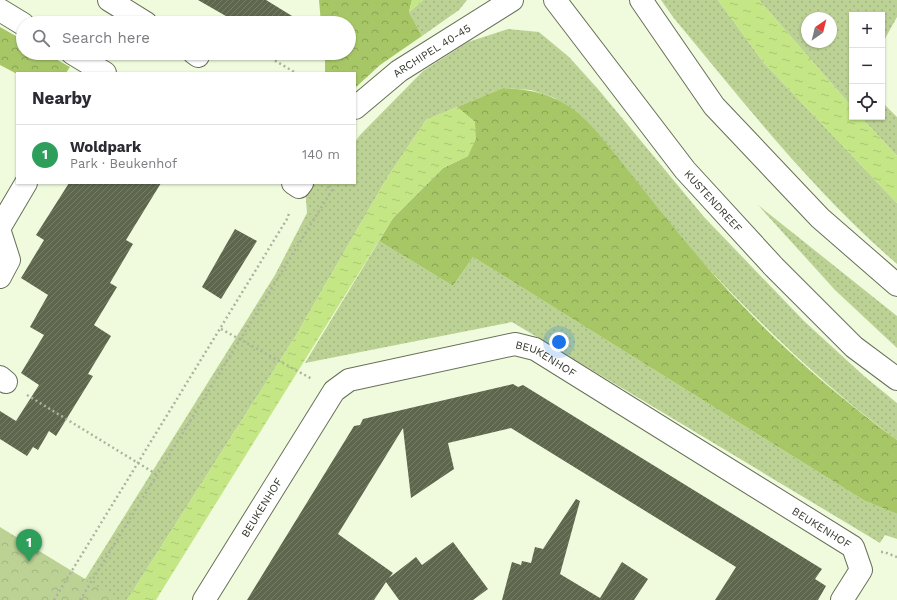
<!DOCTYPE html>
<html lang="en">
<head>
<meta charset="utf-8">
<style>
	body { margin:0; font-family:"Work Sans",sans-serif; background:#f7f7f7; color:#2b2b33 }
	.controls { position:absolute; right:12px; top:12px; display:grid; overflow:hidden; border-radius:0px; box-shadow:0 1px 3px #0004 }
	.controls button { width:36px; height:36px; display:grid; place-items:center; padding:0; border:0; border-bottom:1px solid #e1e1e2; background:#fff; color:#2b2b33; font:20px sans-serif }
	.compass { position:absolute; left:801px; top:12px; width:36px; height:36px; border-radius:50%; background:#fff; box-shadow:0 1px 3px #0004; rotate:35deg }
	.you { position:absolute; left:559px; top:342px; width:14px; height:14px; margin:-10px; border:3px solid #fff; border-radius:50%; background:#1a73e8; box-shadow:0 0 0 6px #1a73e833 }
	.badge { display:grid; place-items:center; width:26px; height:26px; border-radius:50%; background:#db2777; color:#fff; font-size:13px; font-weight:700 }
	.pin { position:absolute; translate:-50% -33px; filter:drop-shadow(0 1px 2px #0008) }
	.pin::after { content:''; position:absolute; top:21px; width:14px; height:12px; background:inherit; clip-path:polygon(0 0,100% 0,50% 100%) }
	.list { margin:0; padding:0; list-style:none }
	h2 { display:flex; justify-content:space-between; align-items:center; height:52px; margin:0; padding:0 16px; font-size:17px }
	h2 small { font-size:13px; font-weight:400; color:#7c7c81 }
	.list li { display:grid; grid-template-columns:26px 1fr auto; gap:12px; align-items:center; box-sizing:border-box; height:60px; padding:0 16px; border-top:1px solid #e1e1e2 }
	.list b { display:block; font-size:15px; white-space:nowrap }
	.list p { margin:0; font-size:13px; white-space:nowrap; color:#7c7c81 }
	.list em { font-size:13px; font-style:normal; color:#7c7c81 }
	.icon { flex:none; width:22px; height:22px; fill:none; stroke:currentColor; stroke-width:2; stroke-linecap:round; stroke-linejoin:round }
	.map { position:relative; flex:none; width:897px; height:600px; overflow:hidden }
	.search { position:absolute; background:#fff; box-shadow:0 1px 3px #0004; left:16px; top:16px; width:340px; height:44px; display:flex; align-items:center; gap:10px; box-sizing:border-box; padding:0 14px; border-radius:22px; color:#7c7c81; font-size:15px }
	.panel { position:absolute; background:#fff; box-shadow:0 1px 3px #0004; left:16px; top:72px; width:340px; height:112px; border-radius:0px }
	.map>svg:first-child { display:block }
	.grass { fill:url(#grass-dots); fill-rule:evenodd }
	.forest { fill:url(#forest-crowns) }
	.park { fill:url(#park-crowns) }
	.water { fill:url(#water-ripples) }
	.building { fill:url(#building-hatch) }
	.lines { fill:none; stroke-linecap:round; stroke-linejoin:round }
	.minor-casing { stroke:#687158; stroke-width:24 }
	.secondary-casing { stroke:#687158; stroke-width:24 }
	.path { stroke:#abb39d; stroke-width:2.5; stroke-dasharray:2 3; stroke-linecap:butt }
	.minor { stroke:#fff; stroke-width:22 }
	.secondary { stroke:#fff; stroke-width:22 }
	.labels { text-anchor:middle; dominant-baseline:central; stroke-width:4; stroke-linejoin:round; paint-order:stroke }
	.street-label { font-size:11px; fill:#32362b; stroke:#fff }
</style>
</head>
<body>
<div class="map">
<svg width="897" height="600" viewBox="0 0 897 600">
	<defs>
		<pattern id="grass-dots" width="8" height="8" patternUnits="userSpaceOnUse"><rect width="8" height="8" fill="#bcd295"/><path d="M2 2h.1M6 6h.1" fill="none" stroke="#a2b581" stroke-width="1.8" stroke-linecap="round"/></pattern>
		<pattern id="forest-crowns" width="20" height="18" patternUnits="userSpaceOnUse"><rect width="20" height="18" fill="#a7c767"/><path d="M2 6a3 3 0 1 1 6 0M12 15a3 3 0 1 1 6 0" fill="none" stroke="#89a255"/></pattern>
		<pattern id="park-crowns" width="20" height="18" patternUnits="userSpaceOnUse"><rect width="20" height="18" fill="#bcd295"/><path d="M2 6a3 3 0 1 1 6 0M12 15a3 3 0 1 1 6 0" fill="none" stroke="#a2b581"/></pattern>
		<pattern id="water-ripples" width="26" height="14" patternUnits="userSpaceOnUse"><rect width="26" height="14" fill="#c4e685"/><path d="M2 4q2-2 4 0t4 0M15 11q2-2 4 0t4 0" fill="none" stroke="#a9c673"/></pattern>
		<pattern id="building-hatch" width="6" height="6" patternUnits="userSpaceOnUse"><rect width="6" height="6" fill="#5e674e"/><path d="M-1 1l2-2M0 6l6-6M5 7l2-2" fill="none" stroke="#777e6a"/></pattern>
	</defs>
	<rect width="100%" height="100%" fill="#f0fbde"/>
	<g class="grass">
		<path d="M423 0H467L459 10 422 36 409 12Z"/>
		<path d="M661 0H718L764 63 897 203V264C813 191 744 103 673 17Z"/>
		<path d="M759 0H897V17L882 44V15H852V107ZM807 18H831V42H807Z"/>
		<path d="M508 29 539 32 569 57 598 89 704 217 804 321 864 376 897 403V440C766 344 663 218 555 98L531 90 503 88 426 120 387 178 295 337 127 600H72L275 275 307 213 305 187 312 183H355V142L360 135 423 71 468 42Z"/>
		<path d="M882 102 897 117V156L861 117H882Z"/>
		<path d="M758 205 897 316V348L835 290Z"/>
		<path d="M379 241 453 286 473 257 865 501 897 514V539L885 535 880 543 512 322 305 363Z"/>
	</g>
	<g class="forest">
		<path d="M319 0H412L409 12 422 36 380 65 355 88V73H325V53H349V23H321Z"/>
		<path d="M0 27 23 40V53H45L70 67 66 73 17 74 0 65Z"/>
		<path d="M503 88C533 90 554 94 579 114 595 128 609 147 623 164 647 194 670 224 695 253 754 323 823 386 897 440V514L865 501 473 257 453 286 379 241 393 218 443 168 468 156 475 122 457 107Z"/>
	</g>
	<path class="park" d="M0 527 116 598 115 600H0Z"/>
	<g class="water">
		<path d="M412 0H423L409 12Z"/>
		<path d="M718 0H759L852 107V117H861L897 156V203L764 63Z"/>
		<path d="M457 107 475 122 476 139 468 156 443 168 393 218 156 600H127L295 337 387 178 426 120Z"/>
	</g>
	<g class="building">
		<path d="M198 0H266L297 19 294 23H238Z"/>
		<path d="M69 183H161L126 240 133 244 110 283 117 287 94 325 111 336 88 374 93 376 56 436 49 431 38 450 33 447 27 456 0 439V411L16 421 39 385 21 373 44 335 30 327 48 295 21 278 44 240 36 235Z"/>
		<path d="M235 229 257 241 221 299 202 287Z"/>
		<path d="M513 384 518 387 523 385 822 569 815 579 826 586 818 600H715L736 567 511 428 448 443 454 469 411 498 403 428 338 534 393 573 389 578 416 557 422 565 453 542 488 589 473 600H399L386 582 374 600H247L354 426 360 425 363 419Z"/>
		<path d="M576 499 580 501 560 574 600 598 622 562 648 579 634 600H502L512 562 521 565 522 561 531 563 535 547 543 549Z"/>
	</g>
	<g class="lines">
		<defs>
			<g id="minor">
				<path d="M109 0 146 23"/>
				<path d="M0 10 23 24"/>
				<path d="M72 53 105 73"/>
				<path d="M194 53 198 56"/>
				<path id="s1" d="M355 108 399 71 512 0"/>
				<path d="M293 183 299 187 302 183"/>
				<path d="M0 227 26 183"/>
				<path d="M0 232 9 260 0 277"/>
				<path d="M0 377 6 382"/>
				<path id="s2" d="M204 600 334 391 349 380 515 344 535 349 853 547 861 570 842 600"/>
			</g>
			<g id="secondary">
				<path id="s3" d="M555 0 685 170 774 267 854 347 897 379"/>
				<path d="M641 0 714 106 820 218 897 285"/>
			</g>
		</defs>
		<use href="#minor" class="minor-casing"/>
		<use href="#secondary" class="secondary-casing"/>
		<g class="path">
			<path d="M262 53 296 73"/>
			<path d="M221 329 312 379"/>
			<path d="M27 395 156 474"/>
			<path d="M881 552H884L897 557"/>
			<path d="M54 600 287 219 290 211"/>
			<path d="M80 600 332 190 326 186"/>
		</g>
		<use href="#minor" class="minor"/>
		<use href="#secondary" class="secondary"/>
	</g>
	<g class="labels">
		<g class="street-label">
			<text stroke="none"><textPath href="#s1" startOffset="96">ARCHIPEL 40-45</textPath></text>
			<text stroke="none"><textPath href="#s3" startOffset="256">KUSTENDREEF</textPath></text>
			<text stroke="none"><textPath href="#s2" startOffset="469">BEUKENHOF</textPath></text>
			<text stroke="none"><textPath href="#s2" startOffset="109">BEUKENHOF</textPath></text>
			<text stroke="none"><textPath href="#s2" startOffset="793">BEUKENHOF</textPath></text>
		</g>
	</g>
</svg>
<div class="controls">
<button>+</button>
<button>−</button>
<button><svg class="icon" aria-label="locate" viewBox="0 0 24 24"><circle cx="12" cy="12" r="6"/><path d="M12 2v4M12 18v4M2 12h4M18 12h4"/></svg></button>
</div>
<svg class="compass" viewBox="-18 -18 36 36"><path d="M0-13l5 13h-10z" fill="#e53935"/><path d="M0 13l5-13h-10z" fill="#7c7c81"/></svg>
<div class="you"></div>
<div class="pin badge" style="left:29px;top:562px;background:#2e9e5b">1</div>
<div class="search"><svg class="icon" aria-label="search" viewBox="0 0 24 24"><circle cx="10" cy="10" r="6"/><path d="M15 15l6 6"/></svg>Search here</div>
<section class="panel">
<h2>Nearby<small></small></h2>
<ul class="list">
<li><span class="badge" style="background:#2e9e5b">1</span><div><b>Woldpark</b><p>Park · Beukenhof</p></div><em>140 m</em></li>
</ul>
</section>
</div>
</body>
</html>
